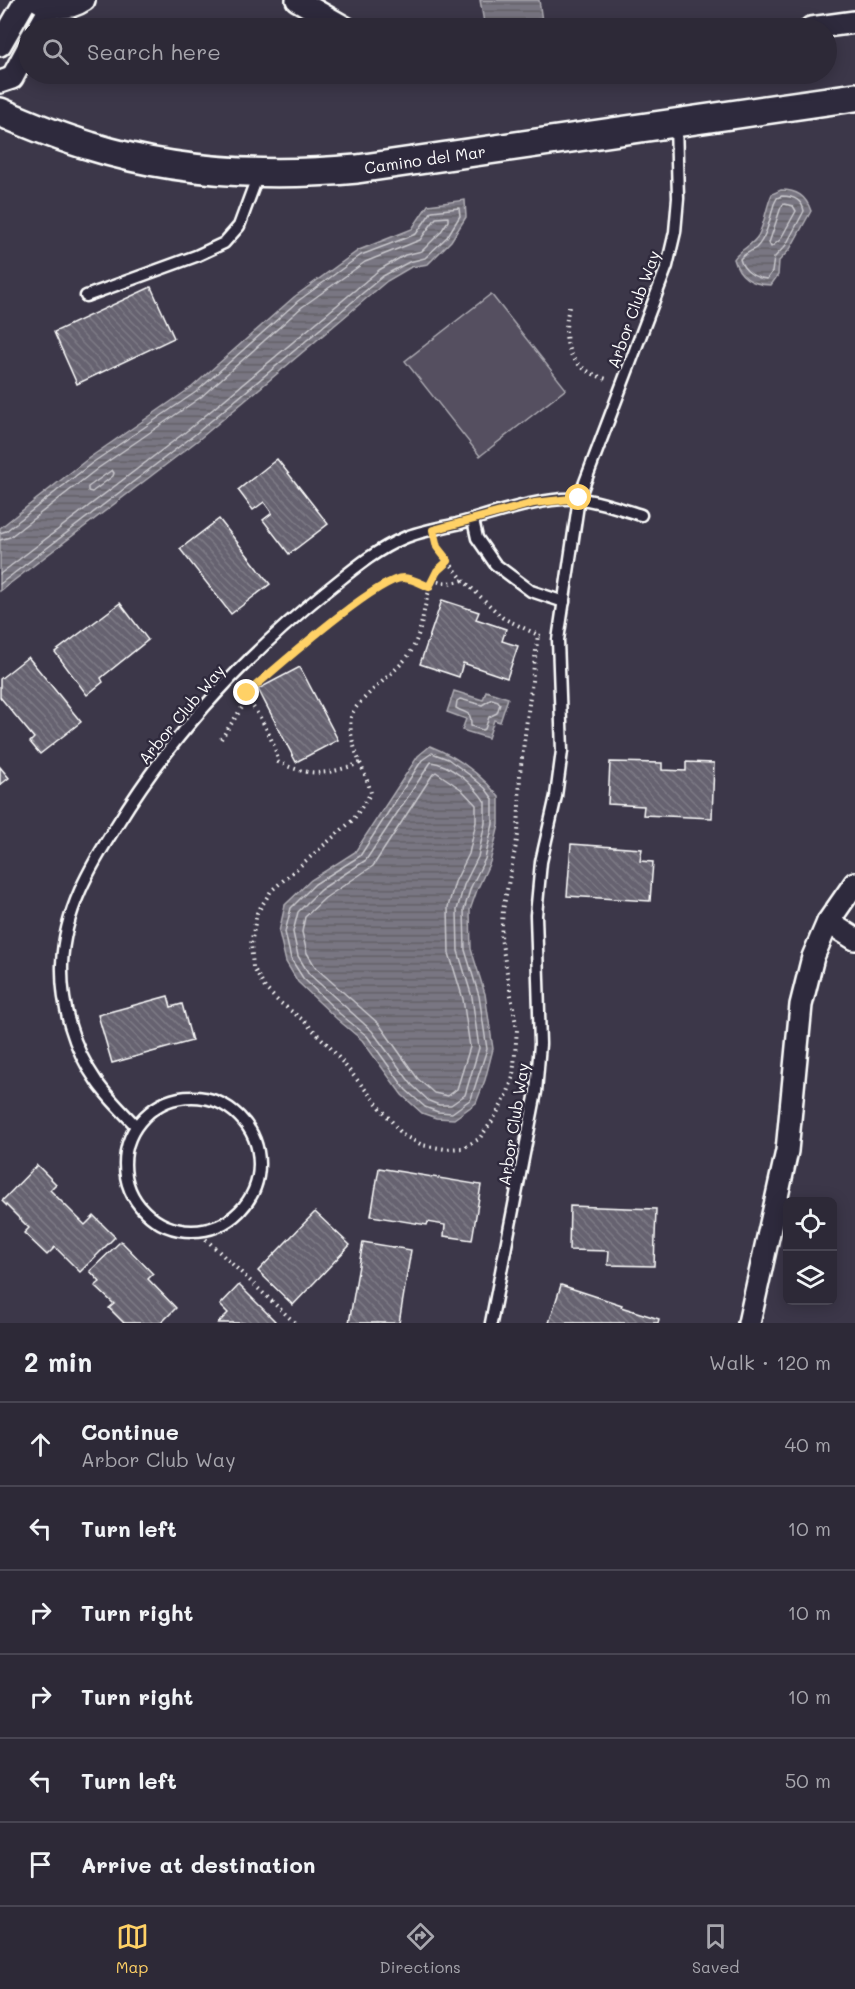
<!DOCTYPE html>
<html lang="en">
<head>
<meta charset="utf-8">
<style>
	body { margin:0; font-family:Mali,sans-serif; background:#35313f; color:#f1f3f6 }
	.controls { position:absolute; right:18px; bottom:18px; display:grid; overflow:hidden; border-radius:9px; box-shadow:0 3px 15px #0003 }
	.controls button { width:54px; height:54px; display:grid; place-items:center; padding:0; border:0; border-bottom:2px solid #484552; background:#2d2937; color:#f1f3f6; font:30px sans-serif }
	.stop { position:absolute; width:18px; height:18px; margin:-14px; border:4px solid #ffd166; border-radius:50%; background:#fff }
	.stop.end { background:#ffd166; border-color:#fff; box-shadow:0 2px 6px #0008 }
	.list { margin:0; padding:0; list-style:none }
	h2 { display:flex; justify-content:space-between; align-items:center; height:78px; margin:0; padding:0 24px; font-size:26px }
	h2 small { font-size:20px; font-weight:400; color:#a7a6ad }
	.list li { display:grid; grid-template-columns:39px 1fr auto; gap:18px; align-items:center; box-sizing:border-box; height:84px; padding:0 24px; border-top:2px solid #484552 }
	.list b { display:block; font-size:22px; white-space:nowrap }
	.list p { margin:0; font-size:20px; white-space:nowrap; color:#a7a6ad }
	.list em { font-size:20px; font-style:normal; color:#a7a6ad }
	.icon { flex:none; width:33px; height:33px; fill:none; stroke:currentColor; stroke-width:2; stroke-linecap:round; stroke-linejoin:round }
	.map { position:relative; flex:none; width:855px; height:1323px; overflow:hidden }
	.search { position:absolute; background:#2d2937; box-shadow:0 3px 15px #0003; left:18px; right:18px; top:18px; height:66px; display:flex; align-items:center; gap:15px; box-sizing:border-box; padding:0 21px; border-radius:33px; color:#a7a6ad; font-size:22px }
	.sheet { height:582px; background:#2d2937 }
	nav { display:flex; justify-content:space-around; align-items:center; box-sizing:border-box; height:84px; border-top:2px solid #484552; background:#2d2937; font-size:16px; color:#a7a6ad }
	nav a { display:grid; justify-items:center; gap:3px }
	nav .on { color:#ffd166 }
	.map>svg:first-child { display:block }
	.green { fill:#555060; stroke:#aaa8b0; stroke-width:1.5 }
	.water { fill:url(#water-rules); stroke:#afadb4; stroke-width:1.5 }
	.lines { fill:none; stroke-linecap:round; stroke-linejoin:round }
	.shore { stroke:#c9c8cd; stroke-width:1.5 }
	.building { fill:url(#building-back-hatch); stroke:#fff; stroke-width:1.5 }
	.service-casing { stroke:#fff; stroke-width:15 }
	.minor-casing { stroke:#fff; stroke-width:26 }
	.tertiary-casing { stroke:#fff; stroke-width:32 }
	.path { stroke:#fff; stroke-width:4; stroke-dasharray:1.5 4.5; stroke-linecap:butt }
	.service { stroke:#2f2a3d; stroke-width:10 }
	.minor { stroke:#2f2a3d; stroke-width:21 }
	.tertiary { stroke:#2f2a3d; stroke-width:27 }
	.route { stroke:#ffd166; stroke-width:8 }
	.labels { text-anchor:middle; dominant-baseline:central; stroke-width:5; stroke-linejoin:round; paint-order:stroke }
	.street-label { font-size:16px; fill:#fff; stroke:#2f2a3d }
</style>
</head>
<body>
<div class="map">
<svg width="855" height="1323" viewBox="0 0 855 1323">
	<defs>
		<pattern id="water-rules" width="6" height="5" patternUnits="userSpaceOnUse" patternTransform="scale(1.5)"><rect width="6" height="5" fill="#797682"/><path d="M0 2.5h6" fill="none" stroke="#626167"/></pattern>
		<pattern id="building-back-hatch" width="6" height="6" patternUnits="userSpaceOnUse" patternTransform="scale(1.5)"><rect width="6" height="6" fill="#666270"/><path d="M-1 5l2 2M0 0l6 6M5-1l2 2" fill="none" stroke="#7d7a85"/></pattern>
	</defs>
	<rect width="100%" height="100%" fill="#3c3749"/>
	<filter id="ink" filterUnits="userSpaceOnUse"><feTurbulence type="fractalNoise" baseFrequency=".0167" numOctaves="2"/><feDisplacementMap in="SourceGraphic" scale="12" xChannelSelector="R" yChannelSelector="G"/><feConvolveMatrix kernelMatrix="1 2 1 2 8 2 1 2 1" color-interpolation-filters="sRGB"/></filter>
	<g filter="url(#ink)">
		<path class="green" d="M491 294 566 389 480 456 405 361Z"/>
		<g class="water">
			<path d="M480 0H539L543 28H485Z"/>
			<path d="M781 190C797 190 806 196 811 211L790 249 779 261 778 275 771 285C752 285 739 277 734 259 740 249 752 246 758 236 765 223 766 207 772 194Z"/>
			<path d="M465 200 466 217 451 241 428 264 411 267 387 281 197 441 0 591V528L89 458 192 387 294 297 359 250 412 229 428 205Z"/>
			<path d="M454 691 483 700 486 691 508 698 500 722 494 720 488 738 462 730 466 719 447 712Z"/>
			<path d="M430 746C458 757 480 773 499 797V825L490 862 477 890 470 910 471 949 485 994 493 1049 485 1080 476 1103 454 1119 436 1118 422 1113 402 1095 362 1040 337 1019 298 982 286 962 279 932 285 905 311 880 355 852 418 756Z"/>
		</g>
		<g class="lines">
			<g class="shore">
				<path d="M782 196C793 196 802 200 804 211L786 245 774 258 772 272 767 279C756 279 743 271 740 259 744 254 750 252 756 248 767 237 770 218 774 204L777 198Z"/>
				<path d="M784 204 793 206 796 211 780 240 771 247 769 243 781 207Z"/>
				<path d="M112 470 114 473 113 476 92 492 88 491V487Z"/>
				<path d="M0 533 6 531 92 463 196 392 298 301 361 255 416 234 432 211 459 208 460 216 447 237 425 258 409 262 383 276 193 436 0 584"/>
				<path d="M0 540 10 537 97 469 201 397 302 307 365 262 420 240 436 218 448 217V221L440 233 422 251 405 255 379 270 188 430 0 574"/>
				<path d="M460 699 482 705 492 699 498 701 500 704 497 713 489 717 485 729 482 730 471 726C471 710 468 715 456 708L457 701Z"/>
				<path d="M432 753 448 759 471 776 485 788 493 799V824L485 859 471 887 464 910 465 950 479 996 487 1049 471 1099 452 1113 438 1112 425 1107 406 1090 367 1036 340 1014 303 978 291 959 285 932 291 908 315 884 360 856 422 760Z"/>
				<path d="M431 762C451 764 475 786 485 802V823L478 857 464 885 457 910 458 951 472 997 479 1048 465 1095 451 1105H439L429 1101 412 1085 372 1031 309 974 298 956 293 932 298 912 320 890 366 860Z"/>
				<path d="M436 772 461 789 476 805V822L469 854 455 882 448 907 449 953 463 999 470 1047 457 1089 448 1096 434 1093 418 1079 379 1024 316 968 307 953 302 932 305 917 325 898 373 866 433 774Z"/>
			</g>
		</g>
		<g class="building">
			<path d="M151 287 174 338 77 384 54 332Z"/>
			<path d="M277 459 328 524 289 554 263 520 272 513 264 502 253 510 238 490Z"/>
			<path d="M219 519 270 584 231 614 180 549Z"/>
			<path d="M442 600 479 612 476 619 506 629 502 641 518 646 507 678 463 663 459 677 420 664Z"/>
			<path d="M120 603 148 640 101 678 103 682 87 695 55 652Z"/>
			<path d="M28 657 81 722 40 754 30 742 34 738 0 697V679Z"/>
			<path d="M300 667 338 740 296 762 258 689Z"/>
			<path d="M610 762 662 763V770L686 771V762L714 763 712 818 643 815 644 806 608 804Z"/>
			<path d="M0 767 9 778 0 785Z"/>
			<path d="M571 844 642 849 640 861 653 862 650 901 567 896Z"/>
			<path d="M168 996 171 1007 182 1004 192 1041 112 1063 98 1015Z"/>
			<path d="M37 1165 56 1184 50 1190 85 1225 94 1216 115 1237 80 1272 55 1247 47 1255 24 1233 29 1228 2 1201Z"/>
			<path d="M379 1168 481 1185 472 1240 444 1236 445 1225 428 1222 427 1225 371 1216Z"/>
			<path d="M570 1206 656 1209 654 1266 608 1265 609 1251 569 1250Z"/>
			<path d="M315 1212 350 1245 293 1305 258 1271Z"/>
			<path d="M121 1241 153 1274 148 1279 176 1308 161 1323H124L109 1308 114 1304 95 1286 100 1282 90 1271Z"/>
			<path d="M363 1242 411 1250 399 1323H349Z"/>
			<path d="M239 1285 275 1321 273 1323H218L228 1313 220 1305Z"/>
			<path d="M561 1285 622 1305 621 1307 659 1319 658 1323H549Z"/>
		</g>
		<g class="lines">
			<defs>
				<g id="service">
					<path d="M86 296 196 256 224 243 239 226 259 172"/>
					<path d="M473 520 477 538 495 564 531 591 564 602"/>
					<circle cx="192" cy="1164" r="67"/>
					<path d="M136 1126C123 1112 108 1098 97 1082 73 1048 61 1006 62 964 64 911 90 867 118 823 174 732 243 658 326 591 350 572 375 550 404 538 420 531 440 528 457 524 493 514 541 497 578 499 594 499 624 510 641 515"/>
					<path d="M491 1323 536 1092 540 1044 536 915 541 862 556 796 562 751 558 640 579 498 667 266 675 232 678 198 676 123"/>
				</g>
				<g id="minor">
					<path d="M37 0C51 10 69 10 84 0"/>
					<path d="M297 0 346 28"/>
					<path d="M39 28 51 7"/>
					<path d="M811 28 855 22"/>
					<path d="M0 45 26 0"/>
					<path d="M0 82 12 78 28 48"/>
					<path d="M828 922 855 939"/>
					<path d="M749 1323 787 1151 801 1005 813 957 828 922 855 883"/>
				</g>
				<path id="tertiary" d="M0 112C30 125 59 137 90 146 175 173 268 177 357 169L855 97"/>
			</defs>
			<use href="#service" class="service-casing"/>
			<use href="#minor" class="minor-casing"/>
			<use href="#tertiary" class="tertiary-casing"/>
			<g class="path">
				<path d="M569 307C561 344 568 368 607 379"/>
				<path d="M436 543 437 547 448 561C419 588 429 622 410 653 398 672 355 700 351 717 347 743 365 769 371 793L353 820 271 891 257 913 251 944 253 967 265 988 278 1001 303 1020 329 1046 403 1135 422 1145 445 1149 463 1148 479 1139 493 1120 507 1095 513 1077 517 1030 501 938 503 910 518 835 520 773 538 635 543 637"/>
				<path d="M448 561 464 581 503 618 538 635"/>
				<path d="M432 580C443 583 453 584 463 580"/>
				<path d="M221 739 247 700"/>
				<path d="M360 763C327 775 310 777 278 762 277 746 258 710 247 700V693C272 672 376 578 403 578 412 578 422 584 429 587"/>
				<path d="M197 1231 295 1323"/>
			</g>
			<use href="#service" class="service"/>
			<use href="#minor" class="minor"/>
			<use href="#tertiary" class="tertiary"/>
		</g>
	</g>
	<g class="lines" filter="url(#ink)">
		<path class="route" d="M247 693C272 672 376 578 403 578 412 578 422 584 429 587L437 571 448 561 437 547 433 530 534 503 579 498"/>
	</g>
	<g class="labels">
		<g class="street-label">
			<text transform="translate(425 159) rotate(-8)">Camino del Mar</text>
			<text transform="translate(633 309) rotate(-70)">Arbor Club Way</text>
			<text transform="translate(181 714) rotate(-50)">Arbor Club Way</text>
			<text transform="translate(513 1124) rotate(-81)">Arbor Club Way</text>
		</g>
	</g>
</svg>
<div class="controls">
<button><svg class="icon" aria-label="locate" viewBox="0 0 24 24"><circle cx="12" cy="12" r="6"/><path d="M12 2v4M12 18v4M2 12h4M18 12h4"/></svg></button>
<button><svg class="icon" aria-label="layers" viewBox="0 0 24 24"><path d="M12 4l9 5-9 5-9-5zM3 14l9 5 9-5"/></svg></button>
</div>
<div class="stop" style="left:579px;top:498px"></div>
<div class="stop end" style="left:247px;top:693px"></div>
<div class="search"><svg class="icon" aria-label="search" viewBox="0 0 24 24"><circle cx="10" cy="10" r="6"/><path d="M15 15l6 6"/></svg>Search here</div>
</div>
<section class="sheet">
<h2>2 min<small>Walk · 120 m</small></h2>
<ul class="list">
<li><svg class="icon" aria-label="ahead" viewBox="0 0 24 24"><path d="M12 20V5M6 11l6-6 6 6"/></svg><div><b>Continue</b><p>Arbor Club Way</p></div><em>40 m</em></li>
<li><svg class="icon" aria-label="left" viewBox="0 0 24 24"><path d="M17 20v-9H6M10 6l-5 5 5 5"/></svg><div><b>Turn left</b></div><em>10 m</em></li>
<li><svg class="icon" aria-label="right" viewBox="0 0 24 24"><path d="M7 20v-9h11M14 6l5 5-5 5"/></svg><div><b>Turn right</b></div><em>10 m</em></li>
<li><svg class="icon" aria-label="right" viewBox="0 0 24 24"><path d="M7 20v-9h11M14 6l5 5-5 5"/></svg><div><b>Turn right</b></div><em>10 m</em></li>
<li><svg class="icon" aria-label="left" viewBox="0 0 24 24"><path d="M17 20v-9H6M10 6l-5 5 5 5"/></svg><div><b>Turn left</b></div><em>50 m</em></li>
<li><svg class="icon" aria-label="arrive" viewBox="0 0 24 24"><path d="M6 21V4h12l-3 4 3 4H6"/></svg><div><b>Arrive at destination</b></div></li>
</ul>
</section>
<nav>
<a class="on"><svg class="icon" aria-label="map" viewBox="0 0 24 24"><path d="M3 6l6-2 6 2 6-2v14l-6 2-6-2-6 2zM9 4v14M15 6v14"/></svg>Map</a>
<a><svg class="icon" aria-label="directions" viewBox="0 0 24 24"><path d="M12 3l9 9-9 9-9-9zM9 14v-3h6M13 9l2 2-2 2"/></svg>Directions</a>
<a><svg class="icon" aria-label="saved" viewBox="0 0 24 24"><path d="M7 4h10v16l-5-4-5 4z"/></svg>Saved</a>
</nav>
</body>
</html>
